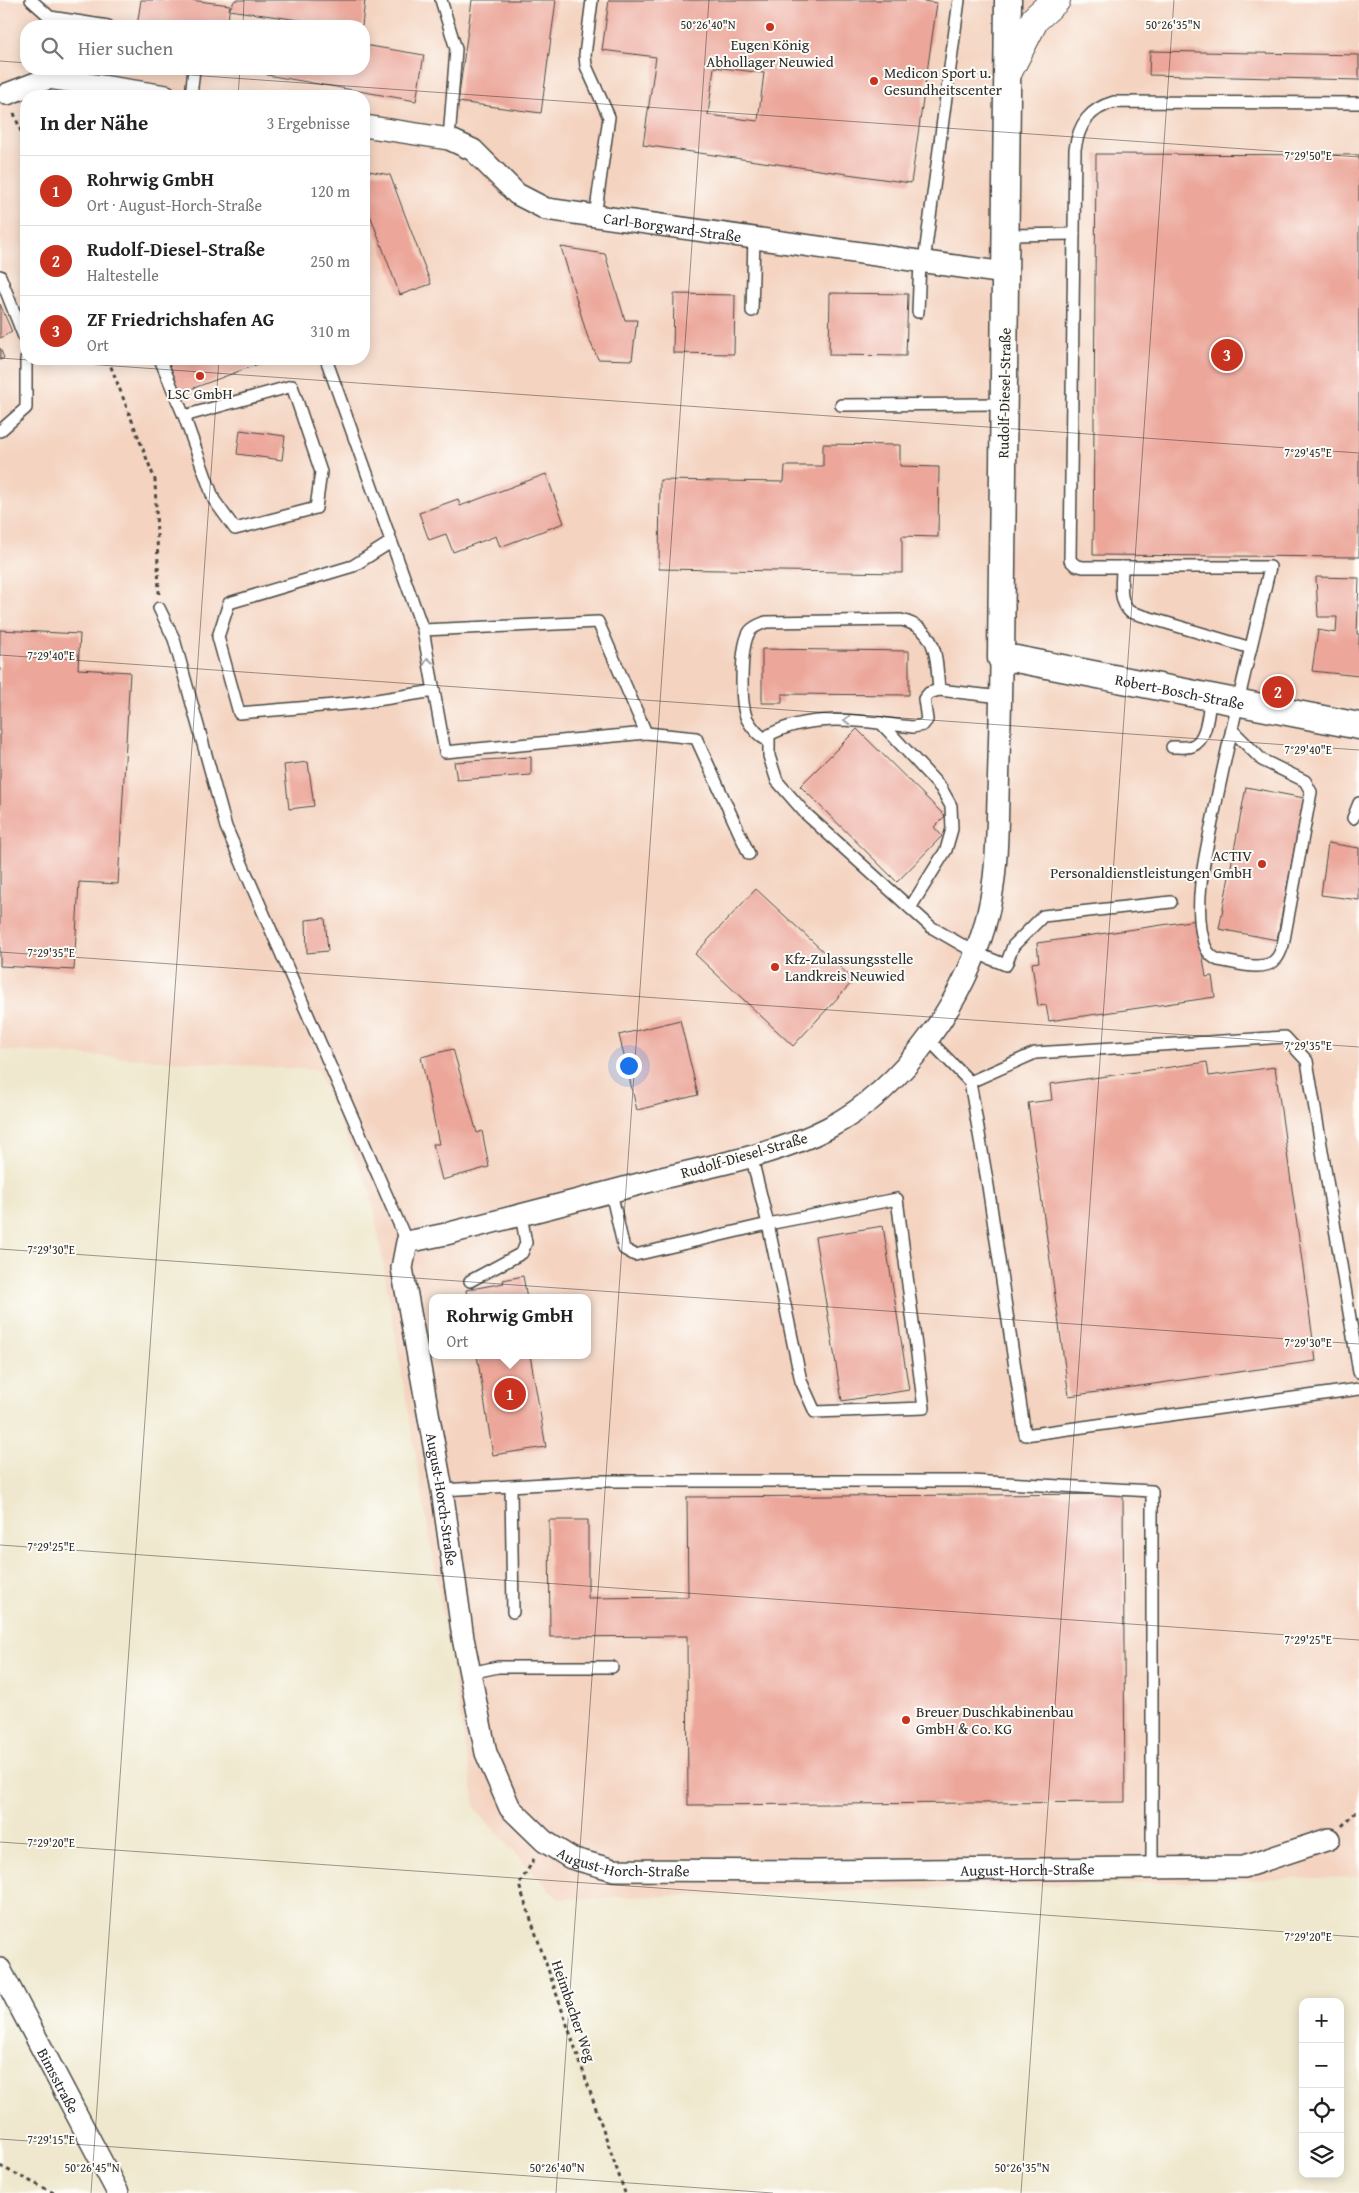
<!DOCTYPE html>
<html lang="de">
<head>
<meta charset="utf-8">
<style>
	body { margin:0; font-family:"Gentium Book Plus",serif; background:#f2f2f2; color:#222 }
	.controls { position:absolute; right:15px; bottom:15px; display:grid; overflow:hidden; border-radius:10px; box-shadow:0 2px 12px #0003 }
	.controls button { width:45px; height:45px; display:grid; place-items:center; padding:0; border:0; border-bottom:1px solid #e0e0e0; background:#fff; color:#222; font:25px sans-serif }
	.you { position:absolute; left:628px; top:1065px; width:18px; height:18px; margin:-12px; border:4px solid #fff; border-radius:50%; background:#1a73e8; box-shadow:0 0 0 8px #1a73e833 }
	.badge { display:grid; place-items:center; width:32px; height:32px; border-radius:50%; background:#c8321e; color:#fff; font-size:16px; font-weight:700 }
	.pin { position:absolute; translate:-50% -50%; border:2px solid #fff; box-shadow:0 1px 5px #0006 }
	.popup { position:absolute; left:429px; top:1294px; width:162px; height:65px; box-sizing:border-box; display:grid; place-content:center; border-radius:10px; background:#fff; filter:drop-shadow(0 1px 4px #0005); font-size:16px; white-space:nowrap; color:#767676 }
	.popup b { font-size:19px; color:#222 }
	.popup::after { content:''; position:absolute; left:50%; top:100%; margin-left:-10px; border:10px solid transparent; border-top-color:#fff }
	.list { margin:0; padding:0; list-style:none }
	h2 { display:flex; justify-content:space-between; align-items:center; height:65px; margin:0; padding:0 20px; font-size:21px }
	h2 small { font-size:16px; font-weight:400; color:#767676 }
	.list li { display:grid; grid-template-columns:32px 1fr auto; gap:15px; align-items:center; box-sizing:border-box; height:70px; padding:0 20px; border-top:1px solid #e0e0e0 }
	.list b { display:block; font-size:19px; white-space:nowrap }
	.list p { margin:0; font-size:16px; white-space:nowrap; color:#767676 }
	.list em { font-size:16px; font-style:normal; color:#767676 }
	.icon { flex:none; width:28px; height:28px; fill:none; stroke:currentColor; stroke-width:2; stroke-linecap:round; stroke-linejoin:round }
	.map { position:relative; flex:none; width:1359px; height:2193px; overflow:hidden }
	.search { position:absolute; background:#fff; box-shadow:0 2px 12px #0003; left:20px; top:20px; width:350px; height:55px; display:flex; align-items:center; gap:12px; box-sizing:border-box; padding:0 18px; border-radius:20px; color:#767676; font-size:19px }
	.panel { position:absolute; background:#fff; box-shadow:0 2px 12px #0003; left:20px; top:90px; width:350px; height:275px; border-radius:20px }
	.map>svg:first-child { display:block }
	.built { fill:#f4d3c0; fill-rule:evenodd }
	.building { fill:#eca69a; fill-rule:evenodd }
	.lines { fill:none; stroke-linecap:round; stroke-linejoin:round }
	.service-casing { stroke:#484743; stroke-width:14 }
	.minor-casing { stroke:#484743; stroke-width:24 }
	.tertiary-casing { stroke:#484743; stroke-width:29 }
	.trunk-casing { stroke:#484743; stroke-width:30 }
	.path { stroke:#484743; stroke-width:3; stroke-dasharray:4 4; stroke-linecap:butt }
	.service { stroke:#fff; stroke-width:11 }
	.minor { stroke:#fff; stroke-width:21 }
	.tertiary { stroke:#fff; stroke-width:26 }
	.trunk { stroke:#fff; stroke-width:28 }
	.oneway { stroke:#a0a0a0 }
	.ticks { fill:none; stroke:#2b2b2b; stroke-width:1; stroke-opacity:0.45 }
	.poi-dot { fill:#c8321e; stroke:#fdfcf7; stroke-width:2 }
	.labels { text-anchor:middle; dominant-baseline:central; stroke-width:4; stroke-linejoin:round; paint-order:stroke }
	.poi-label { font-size:15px; fill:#2b2b2b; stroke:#fdfcf7; text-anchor:start }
	.street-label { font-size:15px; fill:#2b2b2b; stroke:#fdfcf7 }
	.ticks-label { font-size:12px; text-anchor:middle; fill:#2b2b2b; stroke:#fdfcf7; stroke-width:4; stroke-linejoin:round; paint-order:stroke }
</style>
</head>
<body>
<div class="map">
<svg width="1359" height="2193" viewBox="0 0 1359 2193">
	<rect width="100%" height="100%" fill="#fdfcf7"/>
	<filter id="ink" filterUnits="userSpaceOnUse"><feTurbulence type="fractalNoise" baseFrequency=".02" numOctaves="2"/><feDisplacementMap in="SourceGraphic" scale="10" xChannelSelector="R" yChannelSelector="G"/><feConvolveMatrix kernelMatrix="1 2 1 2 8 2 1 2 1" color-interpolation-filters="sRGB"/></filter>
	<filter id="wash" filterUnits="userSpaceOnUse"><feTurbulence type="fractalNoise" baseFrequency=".0096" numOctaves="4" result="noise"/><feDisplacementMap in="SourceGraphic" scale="20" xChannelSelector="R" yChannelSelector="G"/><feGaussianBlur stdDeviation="1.12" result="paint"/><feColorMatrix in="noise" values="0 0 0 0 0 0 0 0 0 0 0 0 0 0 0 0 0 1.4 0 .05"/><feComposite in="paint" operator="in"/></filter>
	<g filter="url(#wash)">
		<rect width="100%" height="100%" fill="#efe8ce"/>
		<path class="built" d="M0 0H1359V1877L558 1899 476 1810 371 1193 317 1070 0 1050ZM26 26H364V69H26ZM26 96H364V359H26ZM432 1298H588V1355H432Z"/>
		<g id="blocks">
			<g class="building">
				<path d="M141 0H190L230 5 227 26H137Z"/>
				<path d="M235 0H365L362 26 325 23 324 26H305L306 21 229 10Z"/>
				<path d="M472 0H556L541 113 458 102Z"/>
				<path d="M609 0H916L937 3 911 183 643 145 656 57 602 50ZM714 67 764 73 758 121 708 115Z"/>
				<path d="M364 45 424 55 416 101 267 75 268 69H364Z"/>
				<path d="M1150 51 1359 55V80L1149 75Z"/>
				<path d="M1096 154 1359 155V557L1093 555Z"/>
				<path d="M364 170 390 175 431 284 400 295 366 204 364 203Z"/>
				<path d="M561 247 605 254 625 320H637L632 360 598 359 587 335Z"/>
				<path d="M830 293 908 294 906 356 829 355Z"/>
				<path d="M674 294 735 295 734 354 673 353Z"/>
				<path d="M0 304 12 332 0 338Z"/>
				<path d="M0 348 4 358 0 360Z"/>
				<path d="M167 359H272L180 393Z"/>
				<path d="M240 430 285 436 282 460 237 454Z"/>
				<path d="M823 444 900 445V466L939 467 938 537 902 536V573L659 569 660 480 784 482 785 466H823Z"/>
				<path d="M546 474 564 523 500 547 496 536 453 552 446 534 429 540 419 513 458 499 460 506Z"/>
				<path d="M1316 577 1359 578 1357 634H1359V676L1312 671 1318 630 1336 633 1337 617H1318Z"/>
				<path d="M0 630 80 634 78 669 130 672 118 884 79 882 74 970 0 966Z"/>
				<path d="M762 649 909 651V695L782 694V703H762Z"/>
				<path d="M857 729 945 816 934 827 942 836 897 882 800 786Z"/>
				<path d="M531 757V775L457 780 454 762Z"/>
				<path d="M308 762 314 806 289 809 284 765Z"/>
				<path d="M1246 787 1304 798 1277 940 1219 929Z"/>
				<path d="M1328 843 1359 848V900L1321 895Z"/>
				<path d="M756 889 854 980 793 1046 695 954Z"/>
				<path d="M325 918 328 951 307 953 306 920Z"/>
				<path d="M1197 920 1206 977 1212 976 1215 997 1049 1021 1046 1005 1038 1006 1032 963 1039 962 1037 943Z"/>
				<path d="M680 1020 698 1095 637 1110 619 1035Z"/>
				<path d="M453 1049 477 1133 482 1131 489 1167 442 1180 433 1144H439L421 1057Z"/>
				<path d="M1207 1062 1209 1076 1275 1067 1316 1361 1069 1396 1028 1103 1052 1100 1050 1084Z"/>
				<path d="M883 1226 909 1390 842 1401 815 1237Z"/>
				<path d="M523 1276 527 1298H467L466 1290 504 1283 503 1280Z"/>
				<path d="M477 1355H530L546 1447 493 1455Z"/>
				<path d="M1123 1494 1125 1802 688 1805 687 1636 550 1637 549 1520H588V1598L688 1597 687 1497Z"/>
			</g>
		</g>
	</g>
	<g filter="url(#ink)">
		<use href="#blocks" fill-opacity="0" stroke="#484743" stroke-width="1"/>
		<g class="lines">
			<defs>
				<g id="service">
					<path d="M31 0 50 17 108 26"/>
					<path d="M441 0 456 49 449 139"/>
					<path d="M592 0 585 55 586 66 609 117 595 217"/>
					<path d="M191 96 194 69"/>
					<path d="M1006 235 1074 234"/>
					<path d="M924 262 959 0"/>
					<path d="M0 276 26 342"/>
					<path d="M752 311 754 239"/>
					<path d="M918 312 920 261"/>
					<path d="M160 359 184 416 214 500 235 529 316 508 321 472 292 386 184 416"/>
					<path d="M326 359 423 630 445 752 646 733 598 622 423 630"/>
					<path d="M841 405 1004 404"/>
					<path d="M0 431 26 408V359"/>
					<path d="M391 542 353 566 229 603 218 637 239 713 358 703 434 691"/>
					<path d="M1122 567C1122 583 1118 601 1130 612L1251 648"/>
					<path d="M159 608 174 639 226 827 407 1242"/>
					<path d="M1001 697 939 690 929 693 924 699 927 720 923 725 913 727C867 722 812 711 769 735V756L777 781 805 813 931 927 976 953 1006 965 1013 946 1043 916 1171 902"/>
					<path d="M881 723 941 788 951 806 952 829 946 850 910 908"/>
					<path d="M1232 730 1262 760 1305 781 1311 792 1283 945C1281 949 1280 955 1276 959 1265 973 1233 962 1218 960 1209 956 1205 949 1203 939 1193 899 1207 848 1215 808 1231 727 1251 648 1270 567H1083L1075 565 1070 560 1075 149C1079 124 1089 109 1114 102L1359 103"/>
					<path d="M646 733 696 738 749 854"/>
					<path d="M768 741C759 736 752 728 747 719 740 704 740 645 750 631 754 626 761 624 766 622L901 620C938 629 936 657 939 690"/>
					<path d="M1172 747C1178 747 1186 748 1192 746 1208 740 1208 710 1211 695"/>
					<path d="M1353 818 1359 803"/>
					<path d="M928 1039 970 1082 988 1186 1025 1435 1359 1389"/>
					<path d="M970 1082 1035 1053 1285 1037 1307 1061 1359 1372"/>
					<path d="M611 1192 624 1249 635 1255 768 1224 801 1381 815 1412 924 1408 897 1199 768 1224 751 1155"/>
					<path d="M470 1281 522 1253 526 1243 521 1215"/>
					<path d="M511 1488 513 1612"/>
					<path d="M442 1490 596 1481H971L1152 1491V1868"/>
					<path d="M470 1673 498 1667H612"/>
				</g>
				<g id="minor">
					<path d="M7 94 49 78 166 96"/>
					<path id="s1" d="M364 126 449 139 473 150 517 194 546 209 1005 273"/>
					<path id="s2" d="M1001 658C1001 704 999 751 998 798 997 837 997 875 988 913 968 997 905 1088 828 1128 776 1155 714 1165 658 1179 588 1198 517 1216 446 1234L407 1242 402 1268 442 1490 463 1638 486 1753 510 1808 544 1841 571 1858 614 1870 817 1871 1244 1867 1329 1839"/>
					<path id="s3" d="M0 1969 118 2193"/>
				</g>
				<g id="tertiary">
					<path id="s4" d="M1008 0 1001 658 1016 659 1359 726"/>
				</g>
				<path id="trunk" d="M1008 72 1035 19 1056 0"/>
			</defs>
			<use href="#service" class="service-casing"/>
			<use href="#minor" class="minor-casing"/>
			<use href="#tertiary" class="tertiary-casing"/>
			<use href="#trunk" class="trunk-casing"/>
			<g class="path">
				<path d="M14 113 26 145"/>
				<path d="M108 359 155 480 159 594"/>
				<path d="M1342 1826 1359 1809"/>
				<path d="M534 1859 519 1885 625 2193"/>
				<path d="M0 2166 54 2193"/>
			</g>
			<use href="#service" class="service"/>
			<use href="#minor" class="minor"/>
			<use href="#tertiary" class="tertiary"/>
			<use href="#trunk" class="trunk"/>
		</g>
		<defs><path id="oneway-chevron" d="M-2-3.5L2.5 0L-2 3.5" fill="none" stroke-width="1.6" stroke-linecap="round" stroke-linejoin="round" transform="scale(1.25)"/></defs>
		<g class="oneway">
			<use href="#oneway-chevron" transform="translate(428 661) rotate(-100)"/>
			<use href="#oneway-chevron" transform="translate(847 720) rotate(-180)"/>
		</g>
	</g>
	<path class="ticks" d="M243 26 244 0M0 61 26 63M104 69 1359 157M238 96 240 69M0 358 1359 453M0 655 1359 750M0 952 1359 1047M0 1249 1359 1344M0 1545 1359 1640M0 1842 1359 1937M0 2139 773 2193M91 2193 219 359M556 2193 709 0M1021 2193 1174 0"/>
	<g class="poi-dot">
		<circle cx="770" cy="27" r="5"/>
		<circle cx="874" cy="81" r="5"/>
		<circle cx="200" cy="376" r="5"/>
		<circle cx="1262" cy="864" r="5"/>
		<circle cx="775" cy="967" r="5"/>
		<circle cx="906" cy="1720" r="5"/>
	</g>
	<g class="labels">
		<g class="poi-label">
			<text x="770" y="44" text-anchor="middle">Eugen König<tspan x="770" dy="17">Abhollager Neuwied</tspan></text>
			<text x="884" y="72">Medicon Sport u.<tspan x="884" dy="17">Gesundheitscenter</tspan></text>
			<text x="200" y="393" text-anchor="middle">LSC GmbH</text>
			<text x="1252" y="855" text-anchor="end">ACTIV<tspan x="1252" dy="17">Personaldienstleistungen GmbH</tspan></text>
			<text x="785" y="958">Kfz-Zulassungsstelle<tspan x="785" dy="17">Landkreis Neuwied</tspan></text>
			<text x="916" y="1711">Breuer Duschkabinenbau<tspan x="916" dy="17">GmbH &amp; Co. KG</tspan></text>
		</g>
		<g class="street-label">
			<text stroke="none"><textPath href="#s1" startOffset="335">Carl-Borgward-Straße</textPath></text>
			<text transform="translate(1004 393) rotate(-89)">Rudolf-Diesel-Straße</text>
			<text stroke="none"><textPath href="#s4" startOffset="840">Robert-Bosch-Straße</textPath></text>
			<text transform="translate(744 1155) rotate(-16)">Rudolf-Diesel-Straße</text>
			<text stroke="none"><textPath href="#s2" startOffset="1229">August-Horch-Straße</textPath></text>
			<text stroke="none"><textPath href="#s2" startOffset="1679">August-Horch-Straße</textPath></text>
			<text stroke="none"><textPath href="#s2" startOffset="2084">August-Horch-Straße</textPath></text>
			<text transform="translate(574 2011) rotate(71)">Heimbacher Weg</text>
			<text stroke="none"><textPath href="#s3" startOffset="126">Bimsstraße</textPath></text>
		</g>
	</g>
	<g class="ticks-label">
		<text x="708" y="29">50°26'40"N</text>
		<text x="1173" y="29">50°26'35"N</text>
		<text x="1308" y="160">7°29'50"E</text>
		<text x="1308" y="457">7°29'45"E</text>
		<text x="51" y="660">7°29'40"E</text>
		<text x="1308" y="754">7°29'40"E</text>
		<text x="51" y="957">7°29'35"E</text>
		<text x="1308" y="1050">7°29'35"E</text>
		<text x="51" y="1254">7°29'30"E</text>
		<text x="1308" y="1347">7°29'30"E</text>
		<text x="51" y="1551">7°29'25"E</text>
		<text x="1308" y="1644">7°29'25"E</text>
		<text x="51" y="1847">7°29'20"E</text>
		<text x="1308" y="1941">7°29'20"E</text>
		<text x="51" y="2144">7°29'15"E</text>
		<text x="92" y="2172">50°26'45"N</text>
		<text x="557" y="2172">50°26'40"N</text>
		<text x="1022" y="2172">50°26'35"N</text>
	</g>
</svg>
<div class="controls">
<button>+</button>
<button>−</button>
<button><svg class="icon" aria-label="locate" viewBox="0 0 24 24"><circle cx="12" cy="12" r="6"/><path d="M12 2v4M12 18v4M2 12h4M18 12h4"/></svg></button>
<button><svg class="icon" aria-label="layers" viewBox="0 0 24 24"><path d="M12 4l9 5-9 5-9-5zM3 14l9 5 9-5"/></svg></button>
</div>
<div class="you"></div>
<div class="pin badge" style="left:510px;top:1394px">1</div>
<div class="popup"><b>Rohrwig GmbH</b>Ort</div>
<div class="pin badge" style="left:1278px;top:692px">2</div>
<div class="pin badge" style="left:1227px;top:355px">3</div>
<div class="search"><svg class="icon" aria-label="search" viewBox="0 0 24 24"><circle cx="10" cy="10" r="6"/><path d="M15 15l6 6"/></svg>Hier suchen</div>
<section class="panel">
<h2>In der Nähe<small>3 Ergebnisse</small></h2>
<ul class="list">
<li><span class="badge">1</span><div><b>Rohrwig GmbH</b><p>Ort · August-Horch-Straße</p></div><em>120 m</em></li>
<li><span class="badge">2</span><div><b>Rudolf-Diesel-Straße</b><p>Haltestelle</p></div><em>250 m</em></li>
<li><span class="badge">3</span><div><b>ZF Friedrichshafen AG</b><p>Ort</p></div><em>310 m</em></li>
</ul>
</section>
</div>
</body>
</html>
